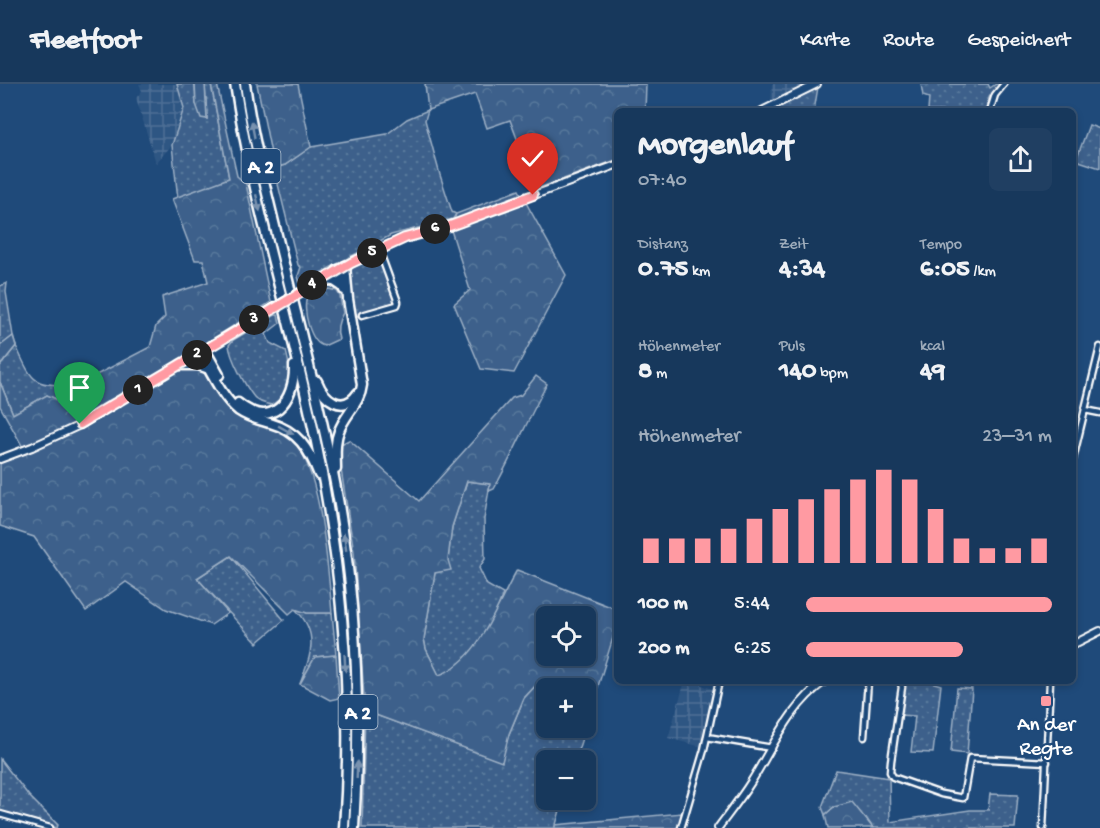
<!DOCTYPE html>
<html lang="de">
<head>
<meta charset="utf-8">
<style>
  :root { --surface:#17385c; --page:#203f62; --text:#f1f3f6; --muted:#9eacbb; --line:#365272; --accent:#ff9aa2 }
  body { margin:0; font-family:"Gochi Hand",sans-serif; background:var(--page); color:var(--text); height:100vh; display:flex; flex-direction:column; font-size:22px; white-space:nowrap }
  * { box-sizing:border-box; margin:0 }
  p { font-size:20px; color:var(--muted) }
  .icon { flex:none; width:33px; height:33px; fill:none; stroke:currentColor; stroke-width:2; stroke-linecap:round; stroke-linejoin:round }
  .map { position:relative; flex:1; overflow:hidden }
  .drawer { position:absolute; left:614px; top:24px; width:462px; height:576px; display:flex; flex-direction:column; background:var(--surface); border-radius:9px; box-shadow:0 3px 9px #0003,0 0 0 2px var(--line) }
  .drawer>* { flex:none }
  .controls { position:absolute; left:536px; top:522px; display:grid; gap:12px }
  .controls a { display:grid; place-items:center; width:60px; height:60px; border-radius:9px; background:var(--surface); box-shadow:0 3px 9px #0003,0 0 0 2px var(--line); font-size:30px }
  .pin { position:absolute; display:grid; place-items:center; width:51px; height:51px; color:#fff; margin:-62px -26px; border-radius:50% 50% 50% 0; rotate:-45deg; box-shadow:0 0 6px #0007 }
  .pin .icon { rotate:45deg }
  .km { position:absolute; width:30px; height:30px; margin:-15px; border-radius:50%; background:#222; color:#fff; font-size:16px; line-height:30px; text-align:center }
  .round { display:grid; place-items:center; flex:none; width:63px; height:63px; border-radius:9px; background:var(--page) }
  .summary { display:flex; align-items:center; justify-content:space-between; height:102px; padding:0 24px }
  h1 { font-size:33px; font-weight:700; line-height:45px }
  .stats { display:grid; grid-template-columns:repeat(3,1fr); gap:9px; height:102px; padding:6px 24px }
  .stats div { display:grid; align-content:center }
  .stats b { font-size:26px; font-weight:700 }
  .stats small { font-size:16px; font-weight:400 }
  .stats p { font-size:16px }
  .chart { height:168px; padding:12px 24px }
  .chart p { display:flex; justify-content:space-between }
  .chart svg { width:100%; height:108px; margin-top:6px; stroke:var(--accent); stroke-width:6 }
  ul { padding:0 24px; list-style:none; font-size:20px }
  li { display:grid; grid-template-columns:96px 72px 1fr; align-items:center; height:45px }
  li i { height:15px; border-radius:8px; background:var(--accent) }
  header { display:flex; align-items:center; gap:36px; box-sizing:border-box; height:84px; padding:0 30px; background:var(--surface); border-bottom:2px solid var(--line) }
  header strong { font-size:28px }
  nav { display:flex; gap:33px; margin-inline-start:auto; font-size:21px }
  .map>svg:first-child { display:block }
  .industrial { fill:url(#industrial-grid) }
  .grass { fill:url(#grass-dots); stroke:#9eb0c5; stroke-width:1.5 }
  .forest { fill:url(#forest-crowns); stroke:#9eb0c5; stroke-width:1.5; fill-rule:evenodd }
  .lines { fill:none; stroke-linecap:round; stroke-linejoin:round }
  .street-casing { stroke:#fff; stroke-width:9 }
  .secondary-casing { stroke:#fff; stroke-width:10 }
  .highway-casing { stroke:#fff; stroke-width:13 }
  .street { stroke:#1f4a7a; stroke-width:4.5 }
  .secondary { stroke:#1f4a7a; stroke-width:6 }
  .highway { stroke:#1f4a7a; stroke-width:8 }
  .secondary-bridge-casing { stroke:#fff; stroke-width:10; stroke-linecap:butt }
  .secondary-bridge { stroke:#1f4a7a; stroke-width:6 }
  .oneway { fill:#7992af }
  .route-casing { stroke:#fff; stroke-width:12 }
  .route { stroke:#ff9aa2; stroke-width:8 }
  .poi-dot { fill:#ff9aa2; stroke:#1f4a7a; stroke-width:2 }
  .labels { text-anchor:middle; stroke-width:4.5; stroke-linejoin:round; paint-order:stroke }
  .shield { fill:#1f4a7a; stroke:#bcc9d7; stroke-width:1.5 }
  .shield-label { font-size:20px; font-weight:bold; fill:#fff }
  .poi-label { font-size:21px; fill:#fff; stroke:#1f4a7a }
</style>
</head>
<body>
<header>
<strong>Fleetfoot</strong>
<nav><a>Karte</a><a>Route</a><a>Gespeichert</a></nav>
</header>
<div class="map">
<svg width="1100" height="744" viewBox="0 0 1100 744">
  <defs>
    <pattern id="industrial-grid" width="8" height="8" patternUnits="userSpaceOnUse" patternTransform="scale(1.5)"><rect width="8" height="8" fill="#2e5683"/><path d="M0 4h8M4 0v8" fill="none" stroke="#4d6f96"/></pattern>
    <pattern id="grass-dots" width="8" height="8" patternUnits="userSpaceOnUse" patternTransform="scale(1.5)"><rect width="8" height="8" fill="#3c618b"/><path d="M2 2h.1M6 6h.1" fill="none" stroke="#59799c" stroke-width="1.8" stroke-linecap="round"/></pattern>
    <pattern id="forest-crowns" width="20" height="18" patternUnits="userSpaceOnUse" patternTransform="scale(1.5)"><rect width="20" height="18" fill="#3c618b"/><path d="M2 6a3 3 0 1 1 6 0M12 15a3 3 0 1 1 6 0" fill="none" stroke="#59799c"/></pattern>
  </defs>
  <rect width="100%" height="100%" fill="#1f4a7a"/>
  <filter id="ink" filterUnits="userSpaceOnUse"><feTurbulence type="fractalNoise" baseFrequency=".0167" numOctaves="2"/><feDisplacementMap in="SourceGraphic" scale="12" xChannelSelector="R" yChannelSelector="G"/><feConvolveMatrix kernelMatrix="1 2 1 2 8 2 1 2 1" color-interpolation-filters="sRGB"/></filter>
  <g filter="url(#ink)">
    <!-- industrial -->
    <g class="industrial">
      <polygon points="139,0 177,0 184,24 172,61 156,79 136,14 142,7"/>
      <polygon points="772,0 820,0 771,20"/>
      <polygon points="685,597 691,597 715,606 702,663 668,654"/>
    </g>
    <!-- grass -->
    <g class="grass">
      <polygon points="177,0 195,0 196,20 207,34 205,0 211,0 229,94 178,115 172,61 184,24"/>
      <polygon points="921,0 988,0 990,4 996,0 1003,0 993,12 990,11 985,27 928,27 929,14 923,12"/>
      <polygon points="818,3 814,27 771,27 772,27"/>
      <polygon points="428,26 425,36 440,91 452,128 456,130 453,135 391,151 300,200 298,192 301,183 298,181 274,84 285,81 311,63 387,50 407,35"/>
      <polygon points="1089,41 1100,45 1100,84 1076,76"/>
      <path d="M 377,171 L 380,173 L 396,215 L 395,218 L 355,233 C 353,219 345,196 352,183 Z"/>
      <polygon points="7,199 6,208 13,252 0,262 0,202"/>
      <path d="M 275,231 L 278,231 L 280,239 L 266,250 L 270,259 L 286,267 C 292,287 290,310 272,321 C 265,320 258,318 254,313 C 246,303 230,274 229,261 L 233,256 Z"/>
      <path d="M 16,262 C 34,302 34,302 79,300 L 56,315 L 47,311 L 13,330 L 0,298 L 0,282 Z"/>
      <path d="M 467,397 L 490,400 L 484,435 L 485,475 L 479,484 L 487,501 L 503,510 C 492,541 471,580 439,592 L 426,565 L 424,555 L 435,489 L 448,476 L 452,443 Z"/>
      <polygon points="231,472 284,536 257,559 197,494"/>
      <path d="M 295,525 L 307,529 L 332,529 L 336,571 L 315,573 L 300,600 C 311,571 320,549 295,525 Z"/>
      <polygon points="556,597 573,604 546,604 546,644 577,644 583,651 575,676 546,676 546,716 563,716 555,744 362,744 365,627 501,677 509,650 524,614 538,599"/>
      <polygon points="904,597 927,597 941,601 933,669 911,668 915,632 899,631"/>
      <polygon points="957,604 972,605 967,670 951,668"/>
      <polygon points="0,675 29,712 58,741 57,744 0,728"/>
      <polygon points="836,686 889,694 890,738 970,726 988,726 990,710 1018,711 1015,744 873,744 867,735 834,723 825,731 822,723"/>
    </g>
    <!-- forest -->
    <g class="forest">
      <polygon points="195,0 205,0 207,35 201,34 196,20"/>
      <path d="M 211,0 L 217,0 L 237,92 L 246,100 L 271,218 L 187,271 L 196,285 L 200,285 L 204,289 C 215,306 225,329 245,336 C 261,343 278,341 291,354 C 322,383 328,487 332,529 L 307,529 L 295,525 L 289,530 L 231,472 L 197,494 L 228,529 L 211,541 L 166,525 L 126,498 L 86,527 L 34,453 L 0,442 L 0,378 L 25,367 L 0,322 L 0,298 L 13,330 L 47,311 L 56,315 L 79,300 L 150,263 L 156,242 L 165,233 L 162,213 L 208,198 L 203,176 L 195,176 L 172,115 L 229,94 Z"/>
      <polygon points="257,0 298,0 311,63 285,81 274,84"/>
      <polygon points="425,0 646,0 645,27 616,27 616,76 536,105 510,36 487,44 475,10 428,26"/>
      <polygon points="519,106 566,191 514,289 481,285 454,220 470,206 451,146 456,130"/>
      <path d="M 329,205 L 337,207 L 340,212 L 343,229 C 338,237 336,246 339,255 L 324,262 C 310,259 302,225 307,213 L 317,208 Z"/>
      <polygon points="13,252 16,262 0,282 0,262"/>
      <path d="M 536,292 L 547,300 C 528,335 513,371 494,405 L 489,407 L 490,400 L 467,397 L 452,443 L 448,476 L 451,486 L 435,489 L 424,555 L 426,565 L 439,591 C 479,577 497,520 517,486 L 616,525 L 616,544 L 583,651 L 577,644 L 585,644 L 585,604 L 573,604 L 556,597 L 538,599 L 524,614 L 509,650 L 502,678 L 365,627 L 354,468 L 340,379 L 339,361 L 349,356 L 419,417 L 512,314 L 521,311 ZM 546,532 L 585,532 L 585,572 L 546,572 Z"/>
      <polygon points="336,571 339,614 330,616 300,600 315,573"/>
      <polygon points="852,718 873,744 828,744 825,731 834,723"/>
      <polygon points="682,729 678,744 555,744 555,741"/>
    </g>
    <g class="lines">
      <defs>
        <g id="street">
          <polyline points="990,27 995,11 1004,0"/>
          <polyline points="362,231 397,221 398,218 379,166"/>
          <polyline points="1085,326 1100,329"/>
          <polyline points="1072,379 1100,263"/>
          <polyline points="900,597 902,603 891,677 890,688 893,693 941,710 963,714 970,674 1047,678"/>
          <polyline points="707,653 772,664"/>
          <polyline points="864,653 868,597"/>
          <polyline points="0,730 50,744"/>
          <polyline points="681,744 704,666 719,597"/>
          <polyline points="1043,744 1050,597"/>
        </g>
        <g id="secondary">
          <polyline points="762,27 817,0"/>
          <polyline points="302,207 351,179 405,154 450,142 616,81"/>
          <polyline points="0,375 32,363 80,341 273,224"/>
          <polyline points="1072,561 1100,547"/>
          <polyline points="973,597 990,597"/>
          <path d="M 718,744 C 729,729 741,714 751,698 C 773,663 790,621 825,597"/>
        </g>
        <g id="highway">
          <path d="M 235,0 C 254,126 295,248 319,373 C 343,495 353,620 344,744"/>
          <path d="M 245,0 C 252,51 265,101 277,151 C 297,235 320,319 336,404 C 357,516 361,630 354,744"/>
          <polyline points="338,186 344,206"/>
          <polyline points="322,195 334,197 343,203"/>
          <polyline points="205,266 219,291"/>
          <path d="M 200,269 C 211,288 222,314 239,327 C 249,334 259,336 270,339 C 298,347 309,365 319,391"/>
          <polyline points="181,281 198,281 209,285"/>
          <path d="M 317,297 C 324,315 343,331 358,309"/>
          <path d="M 238,319 C 271,346 295,318 294,282"/>
          <path d="M 336,385 C 336,372 334,359 339,347 C 345,330 360,320 362,301 L 348,215 L 345,182"/>
        </g>
      </defs>
      <!-- street casing -->
      <use href="#street" class="street-casing"/>
      <!-- secondary casing -->
      <use href="#secondary" class="secondary-casing"/>
      <!-- highway casing -->
      <use href="#highway" class="highway-casing"/>
      <!-- street -->
      <use href="#street" class="street"/>
      <!-- secondary -->
      <use href="#secondary" class="secondary"/>
      <!-- highway -->
      <use href="#highway" class="highway"/>
      <defs>
        <polyline id="secondary-bridge" points="273,224 302,207"/>
      </defs>
      <!-- secondary-bridge casing -->
      <use href="#secondary-bridge" class="secondary-bridge-casing"/>
      <!-- secondary-bridge -->
      <use href="#secondary-bridge" class="secondary-bridge"/>
    </g>
    <!-- one-way arrows -->
    <defs><path id="oneway-solid" d="M-6-.8H1V-3.2L6.5 0L1 3.2V.8H-6Z" transform="scale(1.5)"/></defs>
    <g class="oneway">
      <use href="#oneway-solid" transform="translate(253 46) rotate(-101)"/>
      <use href="#oneway-solid" transform="translate(258 119) rotate(77)"/>
      <use href="#oneway-solid" transform="translate(286 346) rotate(29)"/>
      <use href="#oneway-solid" transform="translate(345 458) rotate(-98)"/>
      <use href="#oneway-solid" transform="translate(345 579) rotate(87)"/>
      <use href="#oneway-solid" transform="translate(357 686) rotate(-88)"/>
    </g>
  </g>
  <g class="lines" filter="url(#ink)">
    <defs>
      <polyline id="route" points="80,340 351,179 405,154 450,142 533,111"/>
    </defs>
    <!-- route casing -->
    <use href="#route" class="route-casing"/>
    <!-- route -->
    <use href="#route" class="route"/>
  </g>
  <!-- markers -->
  <rect class="poi-dot" x="1040" y="611" width="12" height="12" rx="3"/>
  <g class="labels">
    <!-- shield labels -->
    <g class="shield">
      <rect x="241.5" y="65" width="39" height="34" rx="4.5"/>
      <rect x="338.5" y="611" width="39" height="34" rx="4.5"/>
    </g>
    <g class="shield-label">
      <text x="261" y="89">A 2</text>
      <text x="358" y="635">A 2</text>
    </g>
    <!-- poi labels -->
    <g class="poi-label">
      <text x="1046" y="646">An der<tspan x="1046" dy="24">Regte</tspan></text>
    </g>
  </g>
</svg>
<div class="controls">
<a><svg class="icon" aria-label="locate" viewBox="0 0 24 24"><circle cx="12" cy="12" r="6"/><path d="M12 2v4M12 18v4M2 12h4M18 12h4"/></svg></a>
<a>+</a>
<a>−</a>
</div>
<div class="pin" style="left:80px;top:340px;background:#1e9e55"><svg class="icon" aria-label="arrive" viewBox="0 0 24 24"><path d="M6 21V4h12l-3 4 3 4H6"/></svg></div>
<div class="pin" style="left:533px;top:111px;background:#d93025"><svg class="icon" aria-label="check" viewBox="0 0 24 24"><path d="M5 12l5 5 9-10"/></svg></div>
<b class="km" style="left:138px;top:306px">1</b>
<b class="km" style="left:197px;top:271px">2</b>
<b class="km" style="left:254px;top:236px">3</b>
<b class="km" style="left:312px;top:201px">4</b>
<b class="km" style="left:372px;top:169px">5</b>
<b class="km" style="left:435px;top:145px">6</b>
<section class="drawer">
<div class="summary"><div><h1>Morgenlauf</h1><p>07:40</p></div><a class="round"><svg class="icon" aria-label="share" viewBox="0 0 24 24"><path d="M12 15V3M7 8l5-5 5 5M5 13v7h14v-7"/></svg></a></div>
<div class="stats">
<div><p>Distanz</p><b>0.75<small> km</small></b></div>
<div><p>Zeit</p><b>4:34</b></div>
<div><p>Tempo</p><b>6:05<small> /km</small></b></div>
</div>
<div class="stats">
<div><p>Höhenmeter</p><b>8<small> m</small></b></div>
<div><p>Puls</p><b>140<small> bpm</small></b></div>
<div><p>kcal</p><b>49</b></div>
</div>
<div class="chart"><p><span>Höhenmeter</span>23–31 m</p>
<svg viewBox="0 0 160 44" preserveAspectRatio="none"><path d="M5 44V34M15 44V34M25 44V34M35 44V30M45 44V26M55 44V22M65 44V18M75 44V14M85 44V10M95 44V6M105 44V10M115 44V22M125 44V34M135 44V38M145 44V38M155 44V34"/></svg>
</div>
<ul>
<li><b>100 m</b>5:44<i style="width:100%"></i></li>
<li><b>200 m</b>6:25<i style="width:64%"></i></li>
</ul>
</section>
</div>
</body>
</html>
